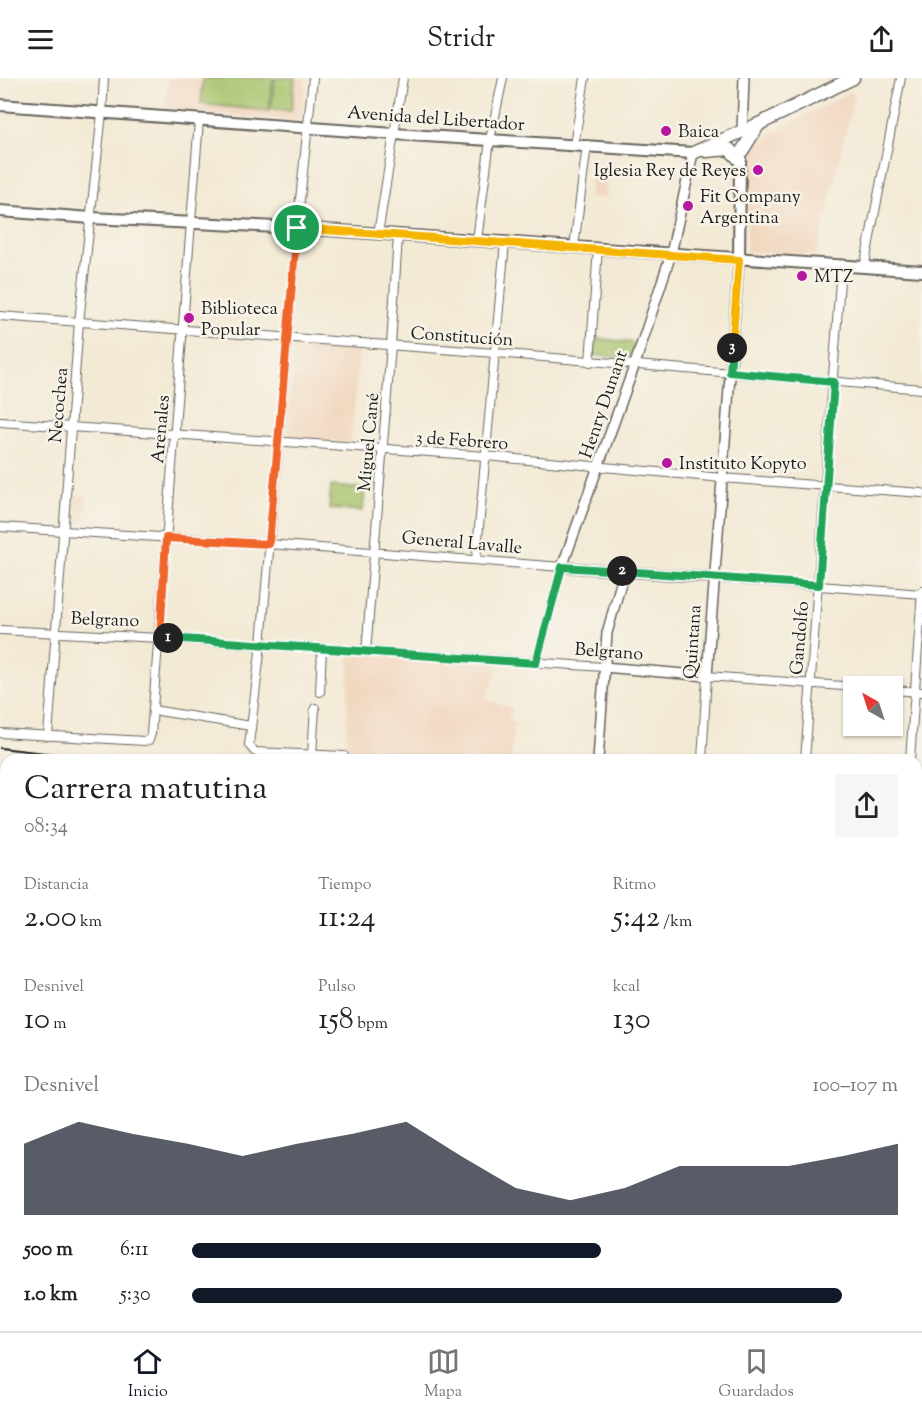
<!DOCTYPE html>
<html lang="es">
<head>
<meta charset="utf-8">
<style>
  :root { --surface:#fff; --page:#f6f6f6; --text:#222; --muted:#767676; --line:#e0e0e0; --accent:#111827 }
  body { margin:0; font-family:"Sorts Mill Goudy",serif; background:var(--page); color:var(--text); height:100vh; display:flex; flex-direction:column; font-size:22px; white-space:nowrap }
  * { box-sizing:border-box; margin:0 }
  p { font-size:20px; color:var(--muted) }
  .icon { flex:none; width:33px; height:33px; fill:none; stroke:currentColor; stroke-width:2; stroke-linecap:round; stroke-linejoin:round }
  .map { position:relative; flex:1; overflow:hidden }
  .drawer { position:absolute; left:0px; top:676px; width:922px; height:578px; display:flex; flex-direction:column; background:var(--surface); border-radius:18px 18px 0 0; box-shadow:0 2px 4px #0004 }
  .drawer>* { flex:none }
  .needle { width:39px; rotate:321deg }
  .controls { position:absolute; left:843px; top:598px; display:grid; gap:12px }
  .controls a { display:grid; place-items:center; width:60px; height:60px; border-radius:0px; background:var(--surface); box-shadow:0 2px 4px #0004; font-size:30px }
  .pin { position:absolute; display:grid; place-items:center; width:51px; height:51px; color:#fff; margin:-26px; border:3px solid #fff; border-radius:50%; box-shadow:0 2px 6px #0007 }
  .km { position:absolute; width:30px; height:30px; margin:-15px; border-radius:50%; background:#222; color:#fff; font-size:16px; line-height:30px; text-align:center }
  .round { display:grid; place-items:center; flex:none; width:63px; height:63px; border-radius:0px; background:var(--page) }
  .overview { display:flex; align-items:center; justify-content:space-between; height:102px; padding:0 24px }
  h1 { font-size:33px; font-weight:600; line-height:45px }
  .stats { display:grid; grid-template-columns:repeat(3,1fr); gap:9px; height:102px; padding:6px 24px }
  .stats div { display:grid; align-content:center }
  .stats b { font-size:30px; font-weight:600 }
  .stats small { font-size:16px; font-weight:400 }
  .stats p { font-size:16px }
  .chart { height:168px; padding:12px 24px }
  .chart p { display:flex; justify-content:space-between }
  .chart svg { width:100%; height:108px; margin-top:6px; fill:var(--accent); opacity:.7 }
  ul { padding:0 24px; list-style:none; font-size:20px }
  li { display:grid; grid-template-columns:96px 72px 1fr; align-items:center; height:45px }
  li i { height:15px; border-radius:8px; background:var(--accent) }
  header { display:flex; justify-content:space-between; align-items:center; height:78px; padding:0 24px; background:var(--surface); font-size:27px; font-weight:600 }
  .menu { display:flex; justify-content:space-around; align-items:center; height:84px; border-top:2px solid var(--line); background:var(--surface); font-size:16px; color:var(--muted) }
  .menu a { display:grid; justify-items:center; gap:3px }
  .menu .active { color:var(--accent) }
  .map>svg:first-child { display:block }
  .built { fill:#f1d5bd }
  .green { fill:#a4c168; stroke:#606e42; stroke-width:1.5 }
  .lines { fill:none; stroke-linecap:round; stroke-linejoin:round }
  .minor-casing { stroke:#67645d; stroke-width:10 }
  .tertiary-casing { stroke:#67645d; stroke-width:12 }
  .secondary-casing { stroke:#67645d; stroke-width:14 }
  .primary-casing { stroke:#67645d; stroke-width:15 }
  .minor { stroke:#fff; stroke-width:8 }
  .tertiary { stroke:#fff; stroke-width:9 }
  .secondary { stroke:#fff; stroke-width:10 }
  .primary { stroke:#fff; stroke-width:12 }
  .rail { stroke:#1c1c1c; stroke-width:2 }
  .split-1-casing { stroke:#fff; stroke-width:12 }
  .split-2-casing { stroke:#fff; stroke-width:12 }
  .split-3-casing { stroke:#fff; stroke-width:12 }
  .split-4-casing { stroke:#fff; stroke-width:12 }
  .split-1 { stroke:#f0652b; stroke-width:8 }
  .split-2 { stroke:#22a559; stroke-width:8 }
  .split-3 { stroke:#22a559; stroke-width:8 }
  .split-4 { stroke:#f5b400; stroke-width:8 }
  .poi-dot { fill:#b5179e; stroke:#f7f3e8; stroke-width:2 }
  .labels { text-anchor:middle; stroke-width:5; stroke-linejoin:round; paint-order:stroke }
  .street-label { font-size:18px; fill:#1c1c1c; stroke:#f7f3e8 }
  .poi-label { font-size:18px; fill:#1c1c1c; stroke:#f7f3e8; text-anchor:start }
</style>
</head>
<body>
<header><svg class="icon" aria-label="menu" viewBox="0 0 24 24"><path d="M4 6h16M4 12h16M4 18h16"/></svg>Stridr<svg class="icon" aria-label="share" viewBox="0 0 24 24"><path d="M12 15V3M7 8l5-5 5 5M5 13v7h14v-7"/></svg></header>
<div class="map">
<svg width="922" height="1253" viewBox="0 0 922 1253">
  <rect width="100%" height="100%" fill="#f7f3e8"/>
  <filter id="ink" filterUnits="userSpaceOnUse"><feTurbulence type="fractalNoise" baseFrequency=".0167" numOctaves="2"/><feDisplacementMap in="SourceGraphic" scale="12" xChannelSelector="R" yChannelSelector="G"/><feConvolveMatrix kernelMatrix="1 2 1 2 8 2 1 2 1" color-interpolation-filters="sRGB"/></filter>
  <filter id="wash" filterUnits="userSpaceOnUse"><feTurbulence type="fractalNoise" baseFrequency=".008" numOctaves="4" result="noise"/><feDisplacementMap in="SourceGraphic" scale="24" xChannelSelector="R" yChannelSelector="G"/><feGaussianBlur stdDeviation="1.35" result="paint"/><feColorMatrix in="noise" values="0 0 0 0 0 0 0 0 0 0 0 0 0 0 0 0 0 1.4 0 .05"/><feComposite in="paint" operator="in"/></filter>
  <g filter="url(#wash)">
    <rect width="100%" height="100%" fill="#f3ead5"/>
    <!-- built -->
    <g class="built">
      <polygon points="169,0 306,0 302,38 295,43 164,31"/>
      <polygon points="852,13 854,18 817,177 746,173 749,79 758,66 772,55"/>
      <polygon points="591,94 607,94 606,120 589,119"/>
      <polygon points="298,268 359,273 351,365 303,362 303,359 290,358 287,355 293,270"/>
      <polygon points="72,417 87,418 84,443 69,442"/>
      <polygon points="350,575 501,585 486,622 513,630 508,644 514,644 511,682 345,682"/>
    </g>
    <!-- green -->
    <g class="green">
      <polygon points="203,0 273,0 269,33 201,26"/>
      <polygon points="275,0 295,0 291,33 271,31"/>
      <polygon points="596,260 636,265 630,280 594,277"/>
      <polygon points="331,408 365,411 363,433 329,431"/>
    </g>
  </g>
  <g filter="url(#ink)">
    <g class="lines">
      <defs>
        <g id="minor">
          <polyline points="313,0 297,150 261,566 249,667 255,674 344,678"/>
          <polyline points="574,67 585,0"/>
          <polyline points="378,156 403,0"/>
          <polyline points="477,162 490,62 503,0"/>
          <polyline points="574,169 587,67"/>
          <polyline points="864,190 901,0"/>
          <polyline points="0,238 495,275 922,311"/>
          <polyline points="590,284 598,170"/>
          <polyline points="0,344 486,378 722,400 922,415"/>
          <polyline points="0,449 269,466 562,489 536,585"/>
          <polyline points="476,482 505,164"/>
          <polyline points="715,500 922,516"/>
          <polyline points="0,552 160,560 604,589"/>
          <polyline points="366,574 391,268 398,158"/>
          <polyline points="892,612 922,614"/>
          <polyline points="320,614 322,570"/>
          <polyline points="153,632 251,648"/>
          <polyline points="0,655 145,663 149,662 151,656 199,42"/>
          <polyline points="48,658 79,244 102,35 104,0"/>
          <polyline points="312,677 315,630"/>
          <polyline points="702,682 707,598 856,609"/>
          <polyline points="805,682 841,189"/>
          <polyline points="910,682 922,513"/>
          <polyline points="916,703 922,704"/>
          <polyline points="916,740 922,740"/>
          <polyline points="0,781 6,781"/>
          <polyline points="916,781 922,783"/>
          <polyline points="916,873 922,874"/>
          <polyline points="0,886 6,886"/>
          <polyline points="0,991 6,991"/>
          <polyline points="916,1002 922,988"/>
          <polyline points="0,1021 6,1004"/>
          <polyline points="916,1095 922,1097"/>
          <polyline points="0,1198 6,1199"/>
          <polyline points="916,1221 922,1207"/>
          <polyline points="220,1248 234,1253"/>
          <polyline points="482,1248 496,1253"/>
          <polyline points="742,1248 757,1253"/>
          <polyline points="5,1253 6,1246"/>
          <polyline points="110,1253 111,1248"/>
          <polyline points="326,1253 328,1248"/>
          <polyline points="547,1253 549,1248"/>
          <polyline points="642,1253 644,1248"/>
        </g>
        <g id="tertiary">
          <polyline points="742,53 744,0"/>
          <polyline points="693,75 671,176 635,286 562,489 715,500"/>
          <polyline points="604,589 707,598 739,181"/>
          <polyline points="598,682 607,555 621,505 631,494"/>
          <polyline points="849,1253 851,1248"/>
        </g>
        <g id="secondary">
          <polyline points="0,27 394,56 693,75"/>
          <polyline points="0,133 91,140 297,150 922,193"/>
          <polyline points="739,181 740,82"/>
          <polyline points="0,1097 6,1098"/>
          <polyline points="916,1222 922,1224"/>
          <polyline points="425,1253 426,1248"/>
          <polyline points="433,1253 435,1248"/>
        </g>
        <g id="primary">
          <polyline points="706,73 729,71 740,82"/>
          <polyline points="742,73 759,46"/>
          <polyline points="693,75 761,45 853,0"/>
        </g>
      </defs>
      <!-- minor casing -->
      <use href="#minor" class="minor-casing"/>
      <!-- tertiary casing -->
      <use href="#tertiary" class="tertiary-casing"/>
      <!-- secondary casing -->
      <use href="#secondary" class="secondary-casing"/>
      <!-- primary casing -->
      <use href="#primary" class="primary-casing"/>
      <!-- minor -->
      <use href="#minor" class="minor"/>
      <!-- tertiary -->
      <use href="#tertiary" class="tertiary"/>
      <!-- secondary -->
      <use href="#secondary" class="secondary"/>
      <!-- primary -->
      <use href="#primary" class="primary"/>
      <!-- rail -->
      <g class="rail">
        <polyline points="0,670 108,682"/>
        <polyline points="916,722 922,722"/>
      </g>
    </g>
  </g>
  <g class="lines" filter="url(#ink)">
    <defs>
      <polyline id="split-1" points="168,560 160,560 166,460 269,466 297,150"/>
      <polyline id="split-2" points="168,560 536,585 562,489 622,493"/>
      <polyline id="split-3" points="622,493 819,507 834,304 730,294 732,270"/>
      <polyline id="split-4" points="297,150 739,182 732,270"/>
    </defs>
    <!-- split-1 casing -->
    <use href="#split-1" class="split-1-casing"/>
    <!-- split-2 casing -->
    <use href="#split-2" class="split-2-casing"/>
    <!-- split-3 casing -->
    <use href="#split-3" class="split-3-casing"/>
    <!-- split-4 casing -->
    <use href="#split-4" class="split-4-casing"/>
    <!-- split-1 -->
    <use href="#split-1" class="split-1"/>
    <!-- split-2 -->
    <use href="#split-2" class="split-2"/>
    <!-- split-3 -->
    <use href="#split-3" class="split-3"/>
    <!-- split-4 -->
    <use href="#split-4" class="split-4"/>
  </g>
  <!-- markers -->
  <g class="poi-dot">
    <circle cx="666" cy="53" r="6"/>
    <circle cx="758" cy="92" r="6"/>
    <circle cx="688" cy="128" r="6"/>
    <circle cx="802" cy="198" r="6"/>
    <circle cx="189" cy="240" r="6"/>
    <circle cx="667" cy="385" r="6"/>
  </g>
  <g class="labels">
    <!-- street labels -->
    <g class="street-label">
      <text transform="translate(436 40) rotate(4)" y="6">Avenida del Libertador</text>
      <text transform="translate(462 258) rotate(4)" y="6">Constitución</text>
      <text transform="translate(603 326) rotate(-71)" y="6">Henry Dunant</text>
      <text transform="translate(58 327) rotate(-85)" y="6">Necochea</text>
      <text transform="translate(160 351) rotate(-85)" y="6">Arenales</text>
      <text transform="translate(462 362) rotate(4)" y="6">3 de Febrero</text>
      <text transform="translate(368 364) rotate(-85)" y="6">Miguel Cané</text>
      <text transform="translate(462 464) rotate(5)" y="6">General Lavalle</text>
      <text transform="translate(105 541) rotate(2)" y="6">Belgrano</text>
      <text transform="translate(799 560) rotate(-85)" y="6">Gandolfo</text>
      <text transform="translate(692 564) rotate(-86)" y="6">Quintana</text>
      <text transform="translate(609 573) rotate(4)" y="6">Belgrano</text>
    </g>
    <!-- poi labels -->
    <g class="poi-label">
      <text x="678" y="59">Baica</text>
      <text x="746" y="98" text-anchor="end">Iglesia Rey de Reyes</text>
      <text x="700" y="124">Fit Company<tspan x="700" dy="21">Argentina</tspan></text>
      <text x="814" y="204">MTZ</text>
      <text x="201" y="236">Biblioteca<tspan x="201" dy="21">Popular</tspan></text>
      <text x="679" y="391">Instituto Kopyto</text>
    </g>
  </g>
</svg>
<div class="controls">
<a><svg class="needle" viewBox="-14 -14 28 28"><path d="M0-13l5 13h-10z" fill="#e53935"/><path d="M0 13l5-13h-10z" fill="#767676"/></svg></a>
</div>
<div class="pin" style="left:297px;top:150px;background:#1e9e55"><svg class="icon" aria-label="arrive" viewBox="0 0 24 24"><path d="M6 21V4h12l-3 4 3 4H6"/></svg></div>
<b class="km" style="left:168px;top:560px">1</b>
<b class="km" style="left:622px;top:493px">2</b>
<b class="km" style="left:732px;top:270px">3</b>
<section class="drawer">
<div class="overview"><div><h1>Carrera matutina</h1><p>08:34</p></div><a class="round"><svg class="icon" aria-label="share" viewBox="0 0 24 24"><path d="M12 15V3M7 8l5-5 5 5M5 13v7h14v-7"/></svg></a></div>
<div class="stats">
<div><p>Distancia</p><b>2.00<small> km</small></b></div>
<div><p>Tiempo</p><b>11:24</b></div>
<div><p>Ritmo</p><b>5:42<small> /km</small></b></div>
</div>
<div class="stats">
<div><p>Desnivel</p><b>10<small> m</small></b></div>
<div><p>Pulso</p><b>158<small> bpm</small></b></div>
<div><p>kcal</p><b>130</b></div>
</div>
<div class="chart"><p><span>Desnivel</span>100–107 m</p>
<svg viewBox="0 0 160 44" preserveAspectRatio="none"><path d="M0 44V15L10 6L20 11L30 15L40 20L50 15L60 11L70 6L80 20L90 33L100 38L110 33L120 24L130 24L140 24L150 20L160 15V44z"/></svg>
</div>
<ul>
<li><b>500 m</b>6:11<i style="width:58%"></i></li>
<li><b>1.0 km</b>5:30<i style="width:92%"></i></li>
</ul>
</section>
</div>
<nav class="menu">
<a class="active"><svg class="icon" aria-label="home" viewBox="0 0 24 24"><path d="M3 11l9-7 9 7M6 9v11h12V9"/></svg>Inicio</a>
<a><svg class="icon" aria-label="map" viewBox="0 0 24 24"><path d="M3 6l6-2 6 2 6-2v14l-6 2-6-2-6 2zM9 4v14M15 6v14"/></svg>Mapa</a>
<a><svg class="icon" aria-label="saved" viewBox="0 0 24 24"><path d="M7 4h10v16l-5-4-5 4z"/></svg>Guardados</a>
</nav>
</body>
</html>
